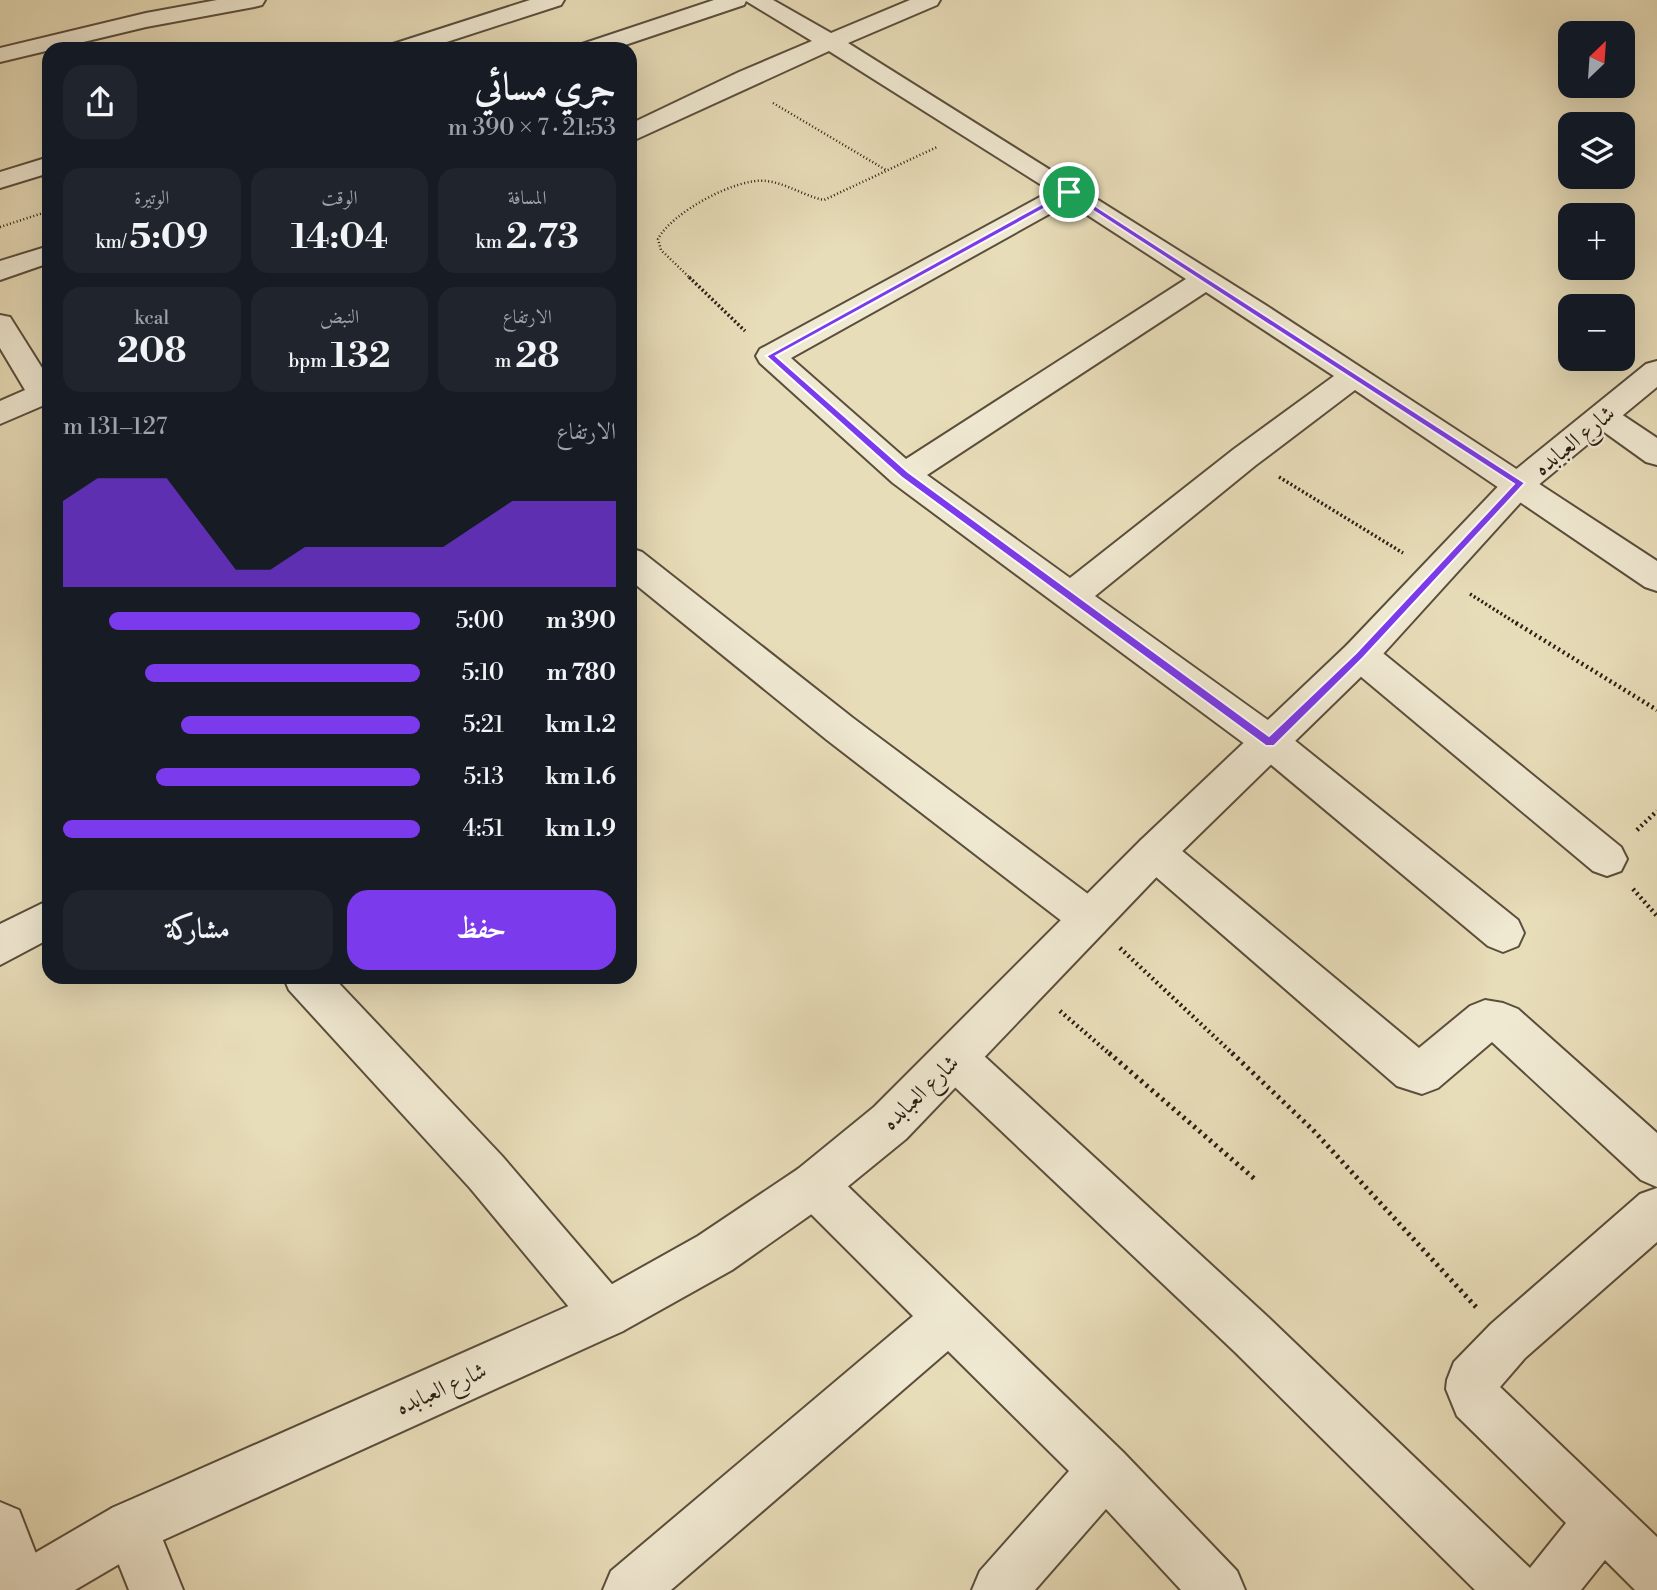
<!DOCTYPE html>
<html lang="ar">
<head>
<meta charset="utf-8">
<style>
  :root { --surface:#171b24; --page:#20242c; --text:#f1f3f6; --muted:#9ea1a6; --accent:#7c3aed }
  body { margin:0; font-family:"Libre Bodoni",Amiri,serif; background:var(--page); color:var(--text); direction:rtl; height:100vh; display:flex; flex-direction:column; font-size:26px; white-space:nowrap }
  * { box-sizing:border-box; margin:0 }
  p { font-size:23px; color:var(--muted) }
  .icon { flex:none; width:38px; height:38px; fill:none; stroke:currentColor; stroke-width:2; stroke-linecap:round; stroke-linejoin:round }
  .map { position:relative; flex:1; overflow:hidden; direction:ltr }
  .details { position:absolute; left:42px; top:42px; width:595px; height:942px; display:flex; flex-direction:column; background:var(--surface); border-radius:21px; box-shadow:0 7px 28px #0002; direction:rtl }
  .details>* { flex:none }
  .needle { width:46px; rotate:25deg }
  .tools { position:absolute; left:1558px; top:21px; display:grid; gap:14px }
  .tools a { display:grid; place-items:center; width:77px; height:77px; border-radius:14px; background:var(--surface); box-shadow:0 7px 28px #0002; font-size:35px }
  .pin { position:absolute; display:grid; place-items:center; width:60px; height:60px; color:#fff; margin:-30px; border:4px solid #fff; border-radius:50%; box-shadow:0 2px 7px #0007 }
  .round { display:grid; place-items:center; flex:none; width:74px; height:74px; border-radius:21px; background:var(--page) }
  .summary { display:flex; align-items:center; justify-content:space-between; height:119px; padding:0 21px }
  h1 { font-size:38px; font-weight:800; line-height:52px }
  .figures { display:grid; grid-template-columns:repeat(3,1fr); gap:10px; height:119px; padding:7px 21px }
  .figures div { display:grid; align-content:center; border-radius:18px; background:var(--page); text-align:center }
  .figures b { font-size:35px; font-weight:800 }
  .figures small { font-size:19px; font-weight:400 }
  .figures p { font-size:19px }
  .chart { height:196px; padding:14px 21px }
  .chart p { display:flex; justify-content:space-between }
  .chart svg { width:100%; height:126px; margin-top:7px; fill:var(--accent); opacity:.7 }
  .primary-button { display:flex; gap:14px; margin-top:auto; padding:14px 21px }
  .primary-button a { flex:1; height:80px; border-radius:21px; background:var(--accent); color:#fff; font-size:28px; font-weight:800; line-height:80px; text-align:center }
  .primary-button a+a { background:var(--page); color:var(--text) }
  ul { padding:0 21px; list-style:none; font-size:23px }
  li { display:grid; grid-template-columns:112px 84px 1fr; align-items:center; height:52px }
  li i { height:18px; border-radius:9px; background:var(--accent) }
  .map>svg:first-child { display:block }
  .lines { fill:none; stroke-linecap:round; stroke-linejoin:round }
  .minor-casing { stroke:#5a4e3c; stroke-width:4 }
  .tertiary-casing { stroke:#5a4e3c; stroke-width:4 }
  .path-far3 { stroke:#2a1e13; stroke-width:2.5; stroke-dasharray:1 2.5; stroke-linecap:butt }
  .path-far2 { stroke:#2a1e13; stroke-width:3.5; stroke-dasharray:2 2.5; stroke-linecap:butt }
  .path-far1 { stroke:#2a1e13; stroke-width:4.5; stroke-dasharray:2 3.5; stroke-linecap:butt }
  .path { stroke:#2a1e13; stroke-width:5; stroke-dasharray:2.5 4.5; stroke-linecap:butt }
  .minor { fill:#f0e9d2; fill-rule:evenodd }
  .tertiary { fill:#f0e9d2; fill-rule:evenodd }
  .route { fill:#7c3aed; stroke:#fff; stroke-width:2; fill-rule:evenodd }
  .labels { text-anchor:middle; stroke-width:5; stroke-linejoin:round; paint-order:stroke }
  .street-label { font-size:23px; fill:#2a1e13; stroke:#f0e9d2 }
</style>
</head>
<body>
<div class="map">
<svg width="1657" height="1590" viewBox="0 0 1657 1590">
  <rect width="100%" height="100%" fill="#e8ddb9"/>
  <filter id="stains"><feTurbulence type="fractalNoise" baseFrequency=".00286" numOctaves="4"/><feColorMatrix values="0 0 0 0 .2 0 0 0 0 .09 0 0 0 0 .02 0 0 0 .5 -.17"/></filter>
  <radialGradient id="worn" r=".72"><stop offset=".6" stop-color="#630" stop-opacity="0"/><stop offset="1" stop-color="#630" stop-opacity=".3"/></radialGradient>
  <g class="lines">
    <defs>
      <g id="minor">
        <polygon points="217,0 265,0 262,5 254,7 146,27 0,62 0,48 146,13"/>
        <polygon points="530,0 564,0 561,5 425,49 389,49 393,44"/>
        <path d="M 714,0 L 773,0 L 831,33 L 910,0 L 940,0 L 937,5 L 848,43 L 1267,306 L 1657,561 L 1657,591 L 1645,587 L 1355,390 L 1256,465 L 1095,596 L 1283,731 L 1518,920 L 1524,933 L 1518,946 L 1503,952 L 1488,946 L 1257,753 L 893,483 L 760,363 L 756,356 L 760,349 L 1051,191 L 829,51 L 630,142 L 630,124 L 739,72 L 812,41 L 746,1 L 744,5 L 613,49 L 578,49 L 582,44 ZM 1069,203 L 1186,279 L 906,459 L 791,358 ZM 1206,292 L 1334,376 L 1234,449 L 1070,578 L 927,475 Z"/>
        <polygon points="49,157 49,173 0,188 0,172"/>
        <polygon points="49,246 49,263 0,280 0,261"/>
        <polygon points="0,315 10,317 49,379 49,403 0,424 0,401 25,390 0,348"/>
        <polygon points="1604,406 1615,410 1657,438 1657,465 1646,462 1593,424 1589,417 1593,410"/>
        <polygon points="630,548 642,552 853,718 1104,906 1110,919 1104,932 1090,937 1076,932 827,740 630,580"/>
        <polygon points="1360,641 1373,645 1621,847 1627,859 1621,871 1607,876 1593,871 1347,665 1342,655 1347,645"/>
        <polygon points="1155,835 1169,840 1419,1048 1470,1006 1485,1000 1503,1003 1518,1009 1657,1133 1657,1187 1641,1180 1492,1042 1438,1088 1422,1094 1397,1086 1141,864 1135,852 1141,840"/>
        <polygon points="49,900 49,939 0,965 0,924"/>
        <polygon points="283,976 332,976 502,1156 623,1297 630,1314 623,1331 606,1338 589,1331 470,1188 289,990"/>
        <polygon points="955,1037 970,1043 1269,1318 1530,1568 1566,1523 1457,1416 1446,1389 1447,1380 1454,1362 1491,1324 1640,1194 1657,1188 1657,1242 1525,1358 1500,1387 1657,1537 1657,1590 1635,1590 1605,1560 1581,1590 1475,1590 1235,1352 940,1073 933,1058 940,1043"/>
        <polygon points="814,1162 830,1169 1123,1452 1237,1571 1245,1590 1181,1590 1106,1509 1035,1590 972,1590 980,1571 1069,1471 948,1351 671,1590 603,1590 611,1571 913,1316 798,1201 791,1185 798,1169"/>
        <polygon points="131,1500 150,1508 183,1590 129,1590 104,1527 112,1508"/>
        <polygon points="0,1502 19,1510 50,1590 0,1590"/>
      </g>
      <polygon id="tertiary" points="1657,361 1657,387 1531,491 1373,665 1169,864 906,1139 830,1201 732,1270 623,1331 150,1546 75,1590 0,1590 4,1571 112,1508 589,1297 698,1236 798,1169 874,1107 1141,840 1347,645 1509,475 1646,364"/>
    </defs>
    <!-- minor casing -->
    <use href="#minor" class="minor-casing"/>
    <!-- tertiary casing -->
    <use href="#tertiary" class="tertiary-casing"/>
    <!-- path-far3 -->
    <g class="path-far3">
      <polyline points="773,103 886,170"/>
      <polyline points="0,227 49,211"/>
      <path d="M 691,279 L 661,250 L 658,239 C 671,213 737,177 766,181 C 786,183 804,196 824,200 L 937,147"/>
    </g>
    <!-- path-far2 -->
    <g class="path-far2">
      <polyline points="689,277 745,331"/>
      <polyline points="1279,477 1403,553"/>
      <polyline points="1470,594 1519,625"/>
    </g>
    <!-- path-far1 -->
    <g class="path-far1">
      <polyline points="1516,623 1657,710"/>
      <polyline points="1637,830 1657,811"/>
      <polyline points="1633,889 1657,916"/>
      <polyline points="1120,948 1234,1055"/>
      <polyline points="1060,1011 1111,1055"/>
    </g>
    <!-- path -->
    <g class="path">
      <polyline points="1109,1053 1257,1181"/>
      <polyline points="1232,1053 1313,1130 1476,1307"/>
    </g>
    <!-- minor -->
    <use href="#minor" class="minor"/>
    <!-- tertiary -->
    <use href="#tertiary" class="tertiary"/>
  </g>
  <!-- route -->
  <path class="route" d="M 1069,189 L 1525,483 L 1363,658 L 1274,746 L 1266,746 L 901,477 L 766,356 ZM 1069,195 L 1514,484 L 1356,653 L 1269,736 L 908,472 L 776,356 Z"/>
  <g class="labels">
    <!-- street labels -->
    <g class="street-label">
      <text transform="translate(1574 440) rotate(-39)" y="8">شارع العبابده</text>
      <text transform="translate(920 1092) rotate(-44)" y="8">شارع العبابده</text>
      <text transform="translate(441 1388) rotate(-24)" y="8">شارع العبابده</text>
    </g>
  </g>
  <rect width="100%" height="100%" filter="url(#stains)"/>
  <rect width="100%" height="100%" fill="url(#worn)"/>
</svg>
<div class="tools">
<a><svg class="needle" viewBox="-14 -14 28 28"><path d="M0-13l5 13h-10z" fill="#e53935"/><path d="M0 13l5-13h-10z" fill="#9ea1a6"/></svg></a>
<a><svg class="icon" aria-label="layers" viewBox="0 0 24 24"><path d="M12 4l9 5-9 5-9-5zM3 14l9 5 9-5"/></svg></a>
<a>+</a>
<a>−</a>
</div>
<div class="pin" style="left:1069px;top:192px;background:#1e9e55"><svg class="icon" aria-label="arrive" viewBox="0 0 24 24"><path d="M6 21V4h12l-3 4 3 4H6"/></svg></div>
<section class="details">
<div class="summary"><div><h1>جري مسائي</h1><p>21:53 · 7 × 390 m</p></div><a class="round"><svg class="icon" aria-label="share" viewBox="0 0 24 24"><path d="M12 15V3M7 8l5-5 5 5M5 13v7h14v-7"/></svg></a></div>
<div class="figures">
<div><p>المسافة</p><b>2.73<small> km</small></b></div>
<div><p>الوقت</p><b>14:04</b></div>
<div><p>الوتيرة</p><b>5:09<small> /km</small></b></div>
</div>
<div class="figures">
<div><p>الارتفاع</p><b>28<small> m</small></b></div>
<div><p>النبض</p><b>132<small> bpm</small></b></div>
<div><p>kcal</p><b>208</b></div>
</div>
<div class="chart"><p><span>الارتفاع</span>127–131 m</p>
<svg viewBox="0 0 160 44" preserveAspectRatio="none"><path d="M0 44V14L10 6L20 6L30 6L40 22L50 38L60 38L70 30L80 30L90 30L100 30L110 30L120 22L130 14L140 14L150 14L160 14V44z"/></svg>
</div>
<ul>
<li><b>390 m</b>5:00<i style="width:87%"></i></li>
<li><b>780 m</b>5:10<i style="width:77%"></i></li>
<li><b>1.2 km</b>5:21<i style="width:67%"></i></li>
<li><b>1.6 km</b>5:13<i style="width:74%"></i></li>
<li><b>1.9 km</b>4:51<i style="width:100%"></i></li>
</ul>
<div class="primary-button"><a>حفظ</a><a>مشاركة</a></div>
</section>
</div>
</body>
</html>
